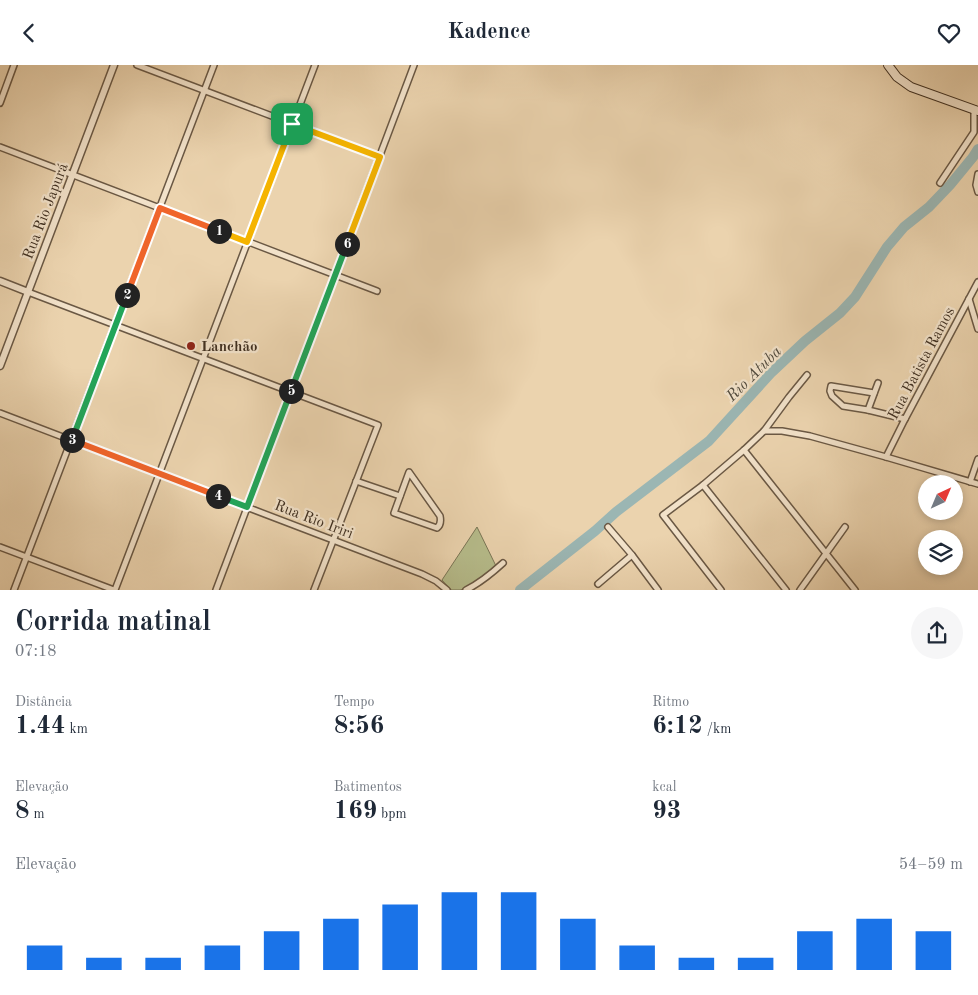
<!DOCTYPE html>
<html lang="pt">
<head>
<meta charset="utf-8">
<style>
  :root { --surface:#fff; --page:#f6f6f7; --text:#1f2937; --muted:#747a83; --accent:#1a73e8 }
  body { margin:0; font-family:"Old Standard TT",serif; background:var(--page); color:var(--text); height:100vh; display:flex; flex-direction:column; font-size:19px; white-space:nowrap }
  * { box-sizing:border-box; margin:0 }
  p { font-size:16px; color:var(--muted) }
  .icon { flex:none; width:28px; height:28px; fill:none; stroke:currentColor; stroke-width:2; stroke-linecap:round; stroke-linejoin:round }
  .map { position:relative; height:525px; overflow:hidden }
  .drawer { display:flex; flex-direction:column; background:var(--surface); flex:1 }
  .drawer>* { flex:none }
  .needle { width:32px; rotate:44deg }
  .buttons { position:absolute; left:918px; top:410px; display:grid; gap:10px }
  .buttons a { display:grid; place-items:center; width:45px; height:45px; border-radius:50%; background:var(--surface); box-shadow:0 2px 8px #0003; font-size:25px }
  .pin { position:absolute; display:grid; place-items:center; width:42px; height:42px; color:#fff; margin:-21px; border-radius:10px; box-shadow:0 2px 8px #0006 }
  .km { position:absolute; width:25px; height:25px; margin:-12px; border-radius:50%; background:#222; color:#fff; font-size:14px; line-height:25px; text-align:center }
  .round { display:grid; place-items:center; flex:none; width:52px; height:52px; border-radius:26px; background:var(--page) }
  .summary { display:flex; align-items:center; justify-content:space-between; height:85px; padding:0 15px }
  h1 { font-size:28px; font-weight:600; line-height:38px }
  .figures { display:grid; grid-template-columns:repeat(3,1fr); gap:8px; height:85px; padding:5px 15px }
  .figures div { display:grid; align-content:center }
  .figures b { font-size:25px; font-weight:600 }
  .figures small { font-size:14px; font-weight:400 }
  .figures p { font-size:14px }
  .chart { height:140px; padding:10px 15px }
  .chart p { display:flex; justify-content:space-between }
  .chart svg { width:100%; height:90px; margin-top:5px; stroke:var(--accent); stroke-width:6 }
  header { display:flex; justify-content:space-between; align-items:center; height:65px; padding:0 15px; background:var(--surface); font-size:22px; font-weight:600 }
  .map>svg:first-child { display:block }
  .green { fill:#b6bc8b; stroke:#7a7656 }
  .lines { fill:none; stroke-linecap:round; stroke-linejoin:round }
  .river { stroke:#9bb6b3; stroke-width:10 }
  .minor-casing { stroke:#6a5844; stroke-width:8 }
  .tertiary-casing { stroke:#6a5844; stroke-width:9 }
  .secondary-casing { stroke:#3f2f20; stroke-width:10 }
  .minor { stroke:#f2e2ca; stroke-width:5 }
  .tertiary { stroke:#f2e2ca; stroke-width:6 }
  .secondary { stroke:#f2e2ca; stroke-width:8 }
  .split-1-casing { stroke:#fff; stroke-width:10 }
  .split-2-casing { stroke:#fff; stroke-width:10 }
  .split-3-casing { stroke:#fff; stroke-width:10 }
  .split-4-casing { stroke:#fff; stroke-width:10 }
  .split-5-casing { stroke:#fff; stroke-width:10 }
  .split-6-casing { stroke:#fff; stroke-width:10 }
  .split-7-casing { stroke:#fff; stroke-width:10 }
  .split-1 { stroke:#f5b400; stroke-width:6 }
  .split-2 { stroke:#f0652b; stroke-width:6 }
  .split-3 { stroke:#22a559; stroke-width:6 }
  .split-4 { stroke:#f0652b; stroke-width:6 }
  .split-5 { stroke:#22a559; stroke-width:6 }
  .split-6 { stroke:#22a559; stroke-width:6 }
  .split-7 { stroke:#f5b400; stroke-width:6 }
  .poi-dot { fill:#8f2418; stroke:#f2e2ca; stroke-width:2 }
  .labels { text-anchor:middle; stroke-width:4.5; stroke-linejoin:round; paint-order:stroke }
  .street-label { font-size:15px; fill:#3f2f20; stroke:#f2e2ca }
  .poi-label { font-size:15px; font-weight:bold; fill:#3f2f20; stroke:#f2e2ca; text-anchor:start }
  .water-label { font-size:16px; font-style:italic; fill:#514a3d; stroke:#f2e2ca }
</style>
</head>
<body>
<header><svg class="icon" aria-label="back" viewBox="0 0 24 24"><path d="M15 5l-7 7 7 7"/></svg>Kadence<svg class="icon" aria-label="heart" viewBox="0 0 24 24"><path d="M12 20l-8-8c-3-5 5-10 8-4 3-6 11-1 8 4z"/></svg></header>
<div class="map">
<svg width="978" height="525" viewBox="0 0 978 525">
  <rect width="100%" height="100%" fill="#ebd3ae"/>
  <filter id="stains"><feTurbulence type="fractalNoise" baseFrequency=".004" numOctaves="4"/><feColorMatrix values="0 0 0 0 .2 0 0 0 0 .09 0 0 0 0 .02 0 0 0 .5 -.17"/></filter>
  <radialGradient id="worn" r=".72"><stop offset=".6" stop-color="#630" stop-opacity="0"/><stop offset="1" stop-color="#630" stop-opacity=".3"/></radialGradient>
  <!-- green -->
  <path class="green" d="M 477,462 L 496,501 C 488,509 472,523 460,525 C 457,525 454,525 451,525 L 442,515 Z"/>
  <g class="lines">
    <!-- river -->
    <polyline class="river" points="520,525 595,466 616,447 709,376 772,307 805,276 840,248 855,232 887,182 904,162 929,142 950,120 973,92 978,84"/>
    <defs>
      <g id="minor">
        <polyline points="137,0 380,92"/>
        <polyline points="0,38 14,0"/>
        <polyline points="0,82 377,226"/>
        <polyline points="978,109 976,120 978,127"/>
        <polyline points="940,118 974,67 974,44"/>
        <polyline points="28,227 378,360 314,525"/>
        <polyline points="969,234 978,264"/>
        <polyline points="874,328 831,321 830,326 832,331 843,341 868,345 905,354"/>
        <polyline points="868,345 878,318"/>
        <polyline points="0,348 422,509 436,516 447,525"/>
        <polyline points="764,366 782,366 810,371 886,392 978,419"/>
        <polyline points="744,385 855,525"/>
        <polyline points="886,392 905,354 978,217"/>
        <path d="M 409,407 L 440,451 C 441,456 441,460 437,463 L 394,448 Z"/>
        <polyline points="356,416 400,431"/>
        <polyline points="970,417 978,394"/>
        <polyline points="703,420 786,525"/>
        <polyline points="608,462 632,490 658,525"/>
        <polyline points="0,482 114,525"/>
        <polyline points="598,519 632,490"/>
        <polyline points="14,525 214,0"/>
        <polyline points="115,525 315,0"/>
        <polyline points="216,525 414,0"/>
        <path d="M 466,525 C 480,518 491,509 503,498"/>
        <polyline points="721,525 663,450 703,420 744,385 764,366 789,332 807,310"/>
        <polyline points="800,525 845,462"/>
      </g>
      <g id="tertiary">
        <polyline points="0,216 28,227"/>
        <polyline points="0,301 114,0"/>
      </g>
      <polyline id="secondary" points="888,0 897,12 911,22 978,46"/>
    </defs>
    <!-- minor casing -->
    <use href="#minor" class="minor-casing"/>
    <!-- tertiary casing -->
    <use href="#tertiary" class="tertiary-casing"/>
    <!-- secondary casing -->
    <use href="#secondary" class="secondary-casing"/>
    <!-- minor -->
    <use href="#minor" class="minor"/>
    <!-- tertiary -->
    <use href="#tertiary" class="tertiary"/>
    <!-- secondary -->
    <use href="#secondary" class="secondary"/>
  </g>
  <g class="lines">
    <defs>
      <polyline id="split-1" points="219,166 247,177 292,59"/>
      <polyline id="split-2" points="127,230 160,143 219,166"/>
      <polyline id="split-3" points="72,375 127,230"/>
      <polyline id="split-4" points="72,375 218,431"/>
      <polyline id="split-5" points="218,431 247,442 291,326"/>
      <polyline id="split-6" points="291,326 347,179"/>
      <polyline id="split-7" points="292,59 380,92 347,179"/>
    </defs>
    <!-- split-1 casing -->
    <use href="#split-1" class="split-1-casing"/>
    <!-- split-2 casing -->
    <use href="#split-2" class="split-2-casing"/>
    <!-- split-3 casing -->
    <use href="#split-3" class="split-3-casing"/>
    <!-- split-4 casing -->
    <use href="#split-4" class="split-4-casing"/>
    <!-- split-5 casing -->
    <use href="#split-5" class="split-5-casing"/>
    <!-- split-6 casing -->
    <use href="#split-6" class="split-6-casing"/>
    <!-- split-7 casing -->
    <use href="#split-7" class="split-7-casing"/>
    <!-- split-1 -->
    <use href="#split-1" class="split-1"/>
    <!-- split-2 -->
    <use href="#split-2" class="split-2"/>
    <!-- split-3 -->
    <use href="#split-3" class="split-3"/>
    <!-- split-4 -->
    <use href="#split-4" class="split-4"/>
    <!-- split-5 -->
    <use href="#split-5" class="split-5"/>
    <!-- split-6 -->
    <use href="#split-6" class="split-6"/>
    <!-- split-7 -->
    <use href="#split-7" class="split-7"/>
  </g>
  <!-- markers -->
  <circle class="poi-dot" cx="191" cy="281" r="5"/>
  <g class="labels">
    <!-- street labels -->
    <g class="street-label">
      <text transform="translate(45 146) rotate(-69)" y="5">Rua Rio Japurá</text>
      <text transform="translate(921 298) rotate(-62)" y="5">Rua Batista Ramos</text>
      <text transform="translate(314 454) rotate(21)" y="5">Rua Rio Iriri</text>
    </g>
    <!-- poi labels -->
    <g class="poi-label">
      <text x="201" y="286">Lanchão</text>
    </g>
    <!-- water labels -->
    <g class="water-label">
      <text transform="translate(753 308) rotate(-45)" y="6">Rio Atuba</text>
    </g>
  </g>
  <rect width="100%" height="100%" filter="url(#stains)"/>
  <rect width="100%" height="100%" fill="url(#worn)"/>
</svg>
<div class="buttons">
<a><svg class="needle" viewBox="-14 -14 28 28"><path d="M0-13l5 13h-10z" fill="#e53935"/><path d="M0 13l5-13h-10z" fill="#747a83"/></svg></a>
<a><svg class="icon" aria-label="layers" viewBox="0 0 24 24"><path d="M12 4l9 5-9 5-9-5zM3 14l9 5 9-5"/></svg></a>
</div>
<div class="pin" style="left:292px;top:59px;background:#1e9e55"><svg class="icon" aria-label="arrive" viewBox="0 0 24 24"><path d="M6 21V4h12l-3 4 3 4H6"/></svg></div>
<b class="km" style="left:219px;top:166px">1</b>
<b class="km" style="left:127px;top:230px">2</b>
<b class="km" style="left:72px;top:375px">3</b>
<b class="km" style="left:218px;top:431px">4</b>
<b class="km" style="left:291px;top:326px">5</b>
<b class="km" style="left:347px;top:179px">6</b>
</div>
<section class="drawer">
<div class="summary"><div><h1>Corrida matinal</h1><p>07:18</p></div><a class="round"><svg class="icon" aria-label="share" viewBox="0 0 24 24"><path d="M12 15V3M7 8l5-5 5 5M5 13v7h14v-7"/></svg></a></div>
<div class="figures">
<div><p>Distância</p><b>1.44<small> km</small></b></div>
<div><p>Tempo</p><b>8:56</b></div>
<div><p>Ritmo</p><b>6:12<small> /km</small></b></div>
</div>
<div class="figures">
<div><p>Elevação</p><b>8<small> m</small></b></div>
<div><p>Batimentos</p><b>169<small> bpm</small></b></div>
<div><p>kcal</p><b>93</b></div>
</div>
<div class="chart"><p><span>Elevação</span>54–59 m</p>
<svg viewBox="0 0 160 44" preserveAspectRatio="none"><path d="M5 44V32M15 44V38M25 44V38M35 44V32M45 44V25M55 44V19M65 44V12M75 44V6M85 44V6M95 44V19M105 44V32M115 44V38M125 44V38M135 44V25M145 44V19M155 44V25"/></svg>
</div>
</section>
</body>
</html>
